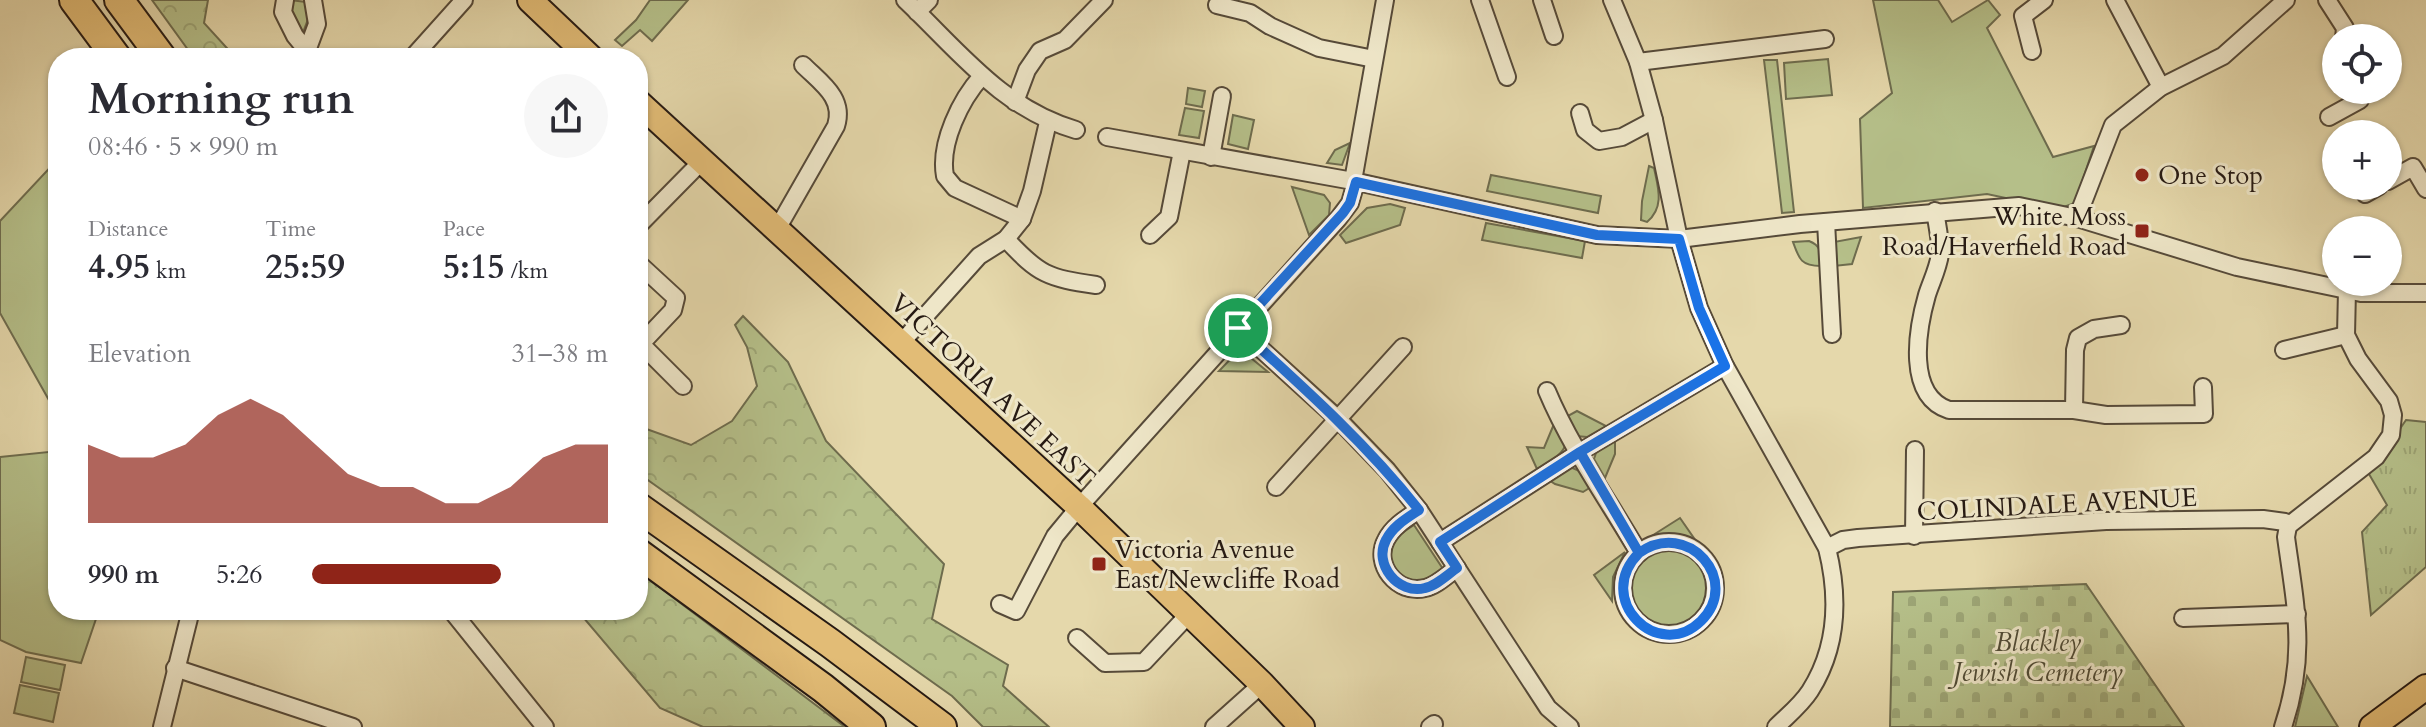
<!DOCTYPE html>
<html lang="en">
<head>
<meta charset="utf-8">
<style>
  :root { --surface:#fff; --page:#f7f7f7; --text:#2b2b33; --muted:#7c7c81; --accent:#8f2418 }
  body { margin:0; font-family:Cardo,serif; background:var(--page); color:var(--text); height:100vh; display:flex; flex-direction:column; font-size:30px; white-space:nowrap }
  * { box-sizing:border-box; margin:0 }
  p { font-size:26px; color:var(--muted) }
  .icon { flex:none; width:44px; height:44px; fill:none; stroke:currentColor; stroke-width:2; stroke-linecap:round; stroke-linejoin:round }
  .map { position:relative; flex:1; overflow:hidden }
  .details { position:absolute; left:48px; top:48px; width:600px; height:572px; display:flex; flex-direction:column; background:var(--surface); border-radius:32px; box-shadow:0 2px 6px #0004 }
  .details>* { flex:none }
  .tools { position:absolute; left:2322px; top:24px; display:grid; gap:16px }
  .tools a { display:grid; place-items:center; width:80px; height:80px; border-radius:50%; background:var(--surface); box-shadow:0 2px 6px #0004; font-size:40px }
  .pin { position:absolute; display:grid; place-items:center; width:68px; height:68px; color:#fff; margin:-34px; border:4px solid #fff; border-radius:50%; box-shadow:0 2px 8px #0007 }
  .round { display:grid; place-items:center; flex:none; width:84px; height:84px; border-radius:42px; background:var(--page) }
  .overview { display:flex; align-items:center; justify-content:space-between; height:136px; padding:0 40px }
  h1 { font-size:44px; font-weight:700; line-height:60px }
  .metrics { display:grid; grid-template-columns:repeat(3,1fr); gap:12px; height:136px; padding:8px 40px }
  .metrics div { display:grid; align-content:center }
  .metrics b { font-size:34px; font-weight:700 }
  .metrics small { font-size:22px; font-weight:400 }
  .metrics p { font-size:22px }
  .chart { height:224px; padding:16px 40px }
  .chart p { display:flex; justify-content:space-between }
  .chart svg { width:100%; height:144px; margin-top:8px; fill:var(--accent); opacity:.7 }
  ul { padding:0 40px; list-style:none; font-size:26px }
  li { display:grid; grid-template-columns:128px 96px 1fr; align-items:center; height:60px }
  li i { height:20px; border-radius:10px; background:var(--accent) }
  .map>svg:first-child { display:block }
  .green { fill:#b5bf89; stroke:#6e6c4e; stroke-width:2 }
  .forest { fill:url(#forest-crowns); stroke:#6e6c4e; stroke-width:2 }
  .cemetery { fill:url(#cemetery-stones); stroke:#6e6c4e; stroke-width:2 }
  .park { fill:url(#park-tufts); stroke:#6e6c4e; stroke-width:2 }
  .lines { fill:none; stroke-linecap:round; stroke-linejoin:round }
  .street-casing { stroke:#564a39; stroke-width:20 }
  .primary-casing { stroke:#261a13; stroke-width:28 }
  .highway-casing { stroke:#261a13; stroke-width:32 }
  .street { stroke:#eee6c8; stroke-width:16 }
  .primary { stroke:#e2bc76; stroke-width:24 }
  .highway { stroke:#e2bc76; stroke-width:28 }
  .route-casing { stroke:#fff; stroke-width:16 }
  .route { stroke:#1a73e8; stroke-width:10 }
  .poi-dot { fill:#8f2418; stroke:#eee6c8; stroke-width:3 }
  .labels { text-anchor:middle; stroke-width:6; stroke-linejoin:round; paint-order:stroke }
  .poi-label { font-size:26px; fill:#261a13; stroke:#eee6c8; text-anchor:start }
  .street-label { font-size:26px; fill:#261a13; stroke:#eee6c8 }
  .park-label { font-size:26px; font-style:italic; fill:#514c36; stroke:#eee6c8 }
</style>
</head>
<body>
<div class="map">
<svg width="2426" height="727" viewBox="0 0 2426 727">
  <defs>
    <pattern id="forest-crowns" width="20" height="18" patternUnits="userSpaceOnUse" patternTransform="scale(2)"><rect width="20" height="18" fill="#b5bf89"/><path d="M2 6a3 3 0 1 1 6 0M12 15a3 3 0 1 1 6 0" fill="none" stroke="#9ca475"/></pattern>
    <pattern id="cemetery-stones" width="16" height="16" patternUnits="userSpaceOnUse" patternTransform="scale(2)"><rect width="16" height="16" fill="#b5bf89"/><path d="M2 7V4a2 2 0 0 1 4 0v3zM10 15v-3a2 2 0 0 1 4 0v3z" fill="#9ca475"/></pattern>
    <pattern id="park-tufts" width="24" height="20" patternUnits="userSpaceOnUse" patternTransform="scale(2)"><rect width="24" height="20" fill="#b5bf89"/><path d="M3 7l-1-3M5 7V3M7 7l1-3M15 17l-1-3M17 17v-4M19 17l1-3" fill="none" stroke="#9ca475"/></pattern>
  </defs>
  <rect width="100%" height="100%" fill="#e5d8ab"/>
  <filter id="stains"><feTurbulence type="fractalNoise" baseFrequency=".0025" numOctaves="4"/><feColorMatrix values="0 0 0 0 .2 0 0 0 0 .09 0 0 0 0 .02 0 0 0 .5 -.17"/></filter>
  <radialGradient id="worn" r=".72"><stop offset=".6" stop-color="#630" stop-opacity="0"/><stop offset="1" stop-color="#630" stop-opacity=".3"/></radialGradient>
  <!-- green -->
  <g class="green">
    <polygon points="290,0 306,2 310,14 302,35 287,5"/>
    <polygon points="650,0 688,0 652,41 640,30 622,46 615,40 636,20"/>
    <polygon points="1873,0 1938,0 1952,22 1988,0 2000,15 1987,28 2053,157 2094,146 2075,203 2058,209 1987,194 1863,208 1860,119 1892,93"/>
    <polygon points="1828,59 1832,95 1786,99 1784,63"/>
    <polygon points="1764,60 1777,60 1794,212 1782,213"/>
    <polygon points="1188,88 1205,91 1202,107 1186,104"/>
    <polygon points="1185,108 1204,111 1199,138 1179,135"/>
    <polygon points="1233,115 1254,120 1248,149 1228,144"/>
    <polygon points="1350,143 1342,165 1327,163 1335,150"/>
    <polygon points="58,159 58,396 50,402 0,313 0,221"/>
    <path d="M 1649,166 L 1654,168 C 1658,187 1665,207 1647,222 L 1641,220 L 1642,201 Z"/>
    <polygon points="1491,175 1601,196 1598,213 1487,191"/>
    <polygon points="1292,187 1324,195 1330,203 1329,215 1309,235"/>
    <polygon points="1390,204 1405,208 1400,225 1346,243 1340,235 1367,208"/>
    <polygon points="1486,223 1585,241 1582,258 1482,240"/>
    <polygon points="1861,237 1852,264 1834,266 1834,242"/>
    <path d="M 1809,241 C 1822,246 1821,254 1821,266 C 1801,266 1799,259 1793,242 Z"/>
    <polygon points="1240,349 1268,372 1219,371"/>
    <polygon points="1577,411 1606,426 1587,437 1576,436 1564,418"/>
    <path d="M 1554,424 L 1566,443 C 1563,456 1548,462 1537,469 L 1527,447 L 1544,448 Z"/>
    <polygon points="1615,439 1615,454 1605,478 1594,459 1596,453"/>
    <polygon points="58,451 58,610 99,610 81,663 26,652 0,640 0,457"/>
    <polygon points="1570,467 1582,472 1591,487 1583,492 1555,484 1549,480"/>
    <polygon points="1680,518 1698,544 1670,535 1650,537"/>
    <path d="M 1414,525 L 1443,569 C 1418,586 1408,588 1390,562 C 1389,542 1398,535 1414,525 Z"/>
    <circle cx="1667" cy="589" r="40"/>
    <polygon points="1625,552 1613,577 1612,601 1594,575"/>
    <polygon points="26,657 65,665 60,690 21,682"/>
    <polygon points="2307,676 2338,727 2295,727"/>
    <polygon points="20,685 59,693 53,722 14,713"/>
  </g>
  <!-- forest -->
  <g class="forest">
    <polygon points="152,0 208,0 204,23 236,58 194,58"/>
    <polygon points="743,316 788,362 826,441 944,564 932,619 1008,665 1003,686 1049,727 983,727 952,696 638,473 638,426 691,445 732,421 757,386 747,347 735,325"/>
    <polygon points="638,571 845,727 703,727 660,708 577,610 638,610"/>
  </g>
  <!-- cemetery -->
  <polygon class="cemetery" points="2086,584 2184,727 1890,727 1893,592"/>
  <!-- park -->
  <polygon class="park" points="2406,420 2426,422 2426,567 2371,615 2362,532 2387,505 2369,474"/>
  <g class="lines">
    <defs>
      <g id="street">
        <polyline points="285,0 283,12 295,36 313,58"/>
        <path d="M 905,0 C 959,51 1001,108 1076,130"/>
        <polyline points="1480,0 1507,77"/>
        <polyline points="1542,0 1554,36"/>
        <path d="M 1612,0 L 1638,62 L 1654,120 L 1679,239 L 1699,308 L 1725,366 L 1827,548 C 1839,596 1838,647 1810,691 C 1801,705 1787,716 1776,727"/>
        <polyline points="2115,0 2161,87"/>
        <polyline points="2327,0 2345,28 2344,38"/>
        <polyline points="1217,5 1250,13 1270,26 1319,48 1374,59"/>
        <polyline points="917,12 929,0"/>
        <polyline points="307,51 317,24 313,0"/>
        <polyline points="2032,51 2023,16 2044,0"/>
        <polyline points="412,58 464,0"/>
        <polyline points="1638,62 1825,39"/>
        <path d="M 982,76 C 961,99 939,143 945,176 L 955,188 L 1022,219"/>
        <polyline points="1015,102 1027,70 1040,51 1065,40 1104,0"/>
        <polyline points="1580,113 1585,130 1599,141 1622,137 1654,120"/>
        <polyline points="2329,117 2360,100 2354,90"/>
        <polyline points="1107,137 1353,181 1597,235 1679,239 1800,224 2019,206 2077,218 2237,267 2361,293 2426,293"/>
        <polyline points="1211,157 1222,96"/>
        <polyline points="1353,181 1385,0"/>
        <polyline points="2388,181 2413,167 2426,189"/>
        <polyline points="2365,194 2379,186"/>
        <path d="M 1935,211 C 1937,225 1941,241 1940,254 C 1938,269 1931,282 1927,295 C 1917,330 1906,396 1949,410 L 2074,410 L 2106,415 L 2204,414 L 2203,387"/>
        <polyline points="2077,218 2113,125 2161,87 2223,56 2286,0"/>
        <polyline points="1826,222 1832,334"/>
        <polyline points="638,226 702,161"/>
        <path d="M 777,229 L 836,126 C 845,98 821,83 803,65"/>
        <polyline points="1150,235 1169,217 1182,151"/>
        <path d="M 1006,239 C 1039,275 1048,278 1096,285"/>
        <polyline points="638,263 676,298 673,310 638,347"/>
        <polyline points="1238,328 1338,419 1387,470 1419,510 1548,708 1570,727"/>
        <polyline points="901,343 979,256 1006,239 1022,219 1032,191 1048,122"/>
        <polyline points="641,344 683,386"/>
        <polyline points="2284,350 2346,335"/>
        <path d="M 1547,391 C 1570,446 1608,500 1639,553"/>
        <polyline points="2074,410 2075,350 2078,338 2094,329 2121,325"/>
        <polyline points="1276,487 1403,347"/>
        <path d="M 1419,510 C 1407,518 1393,526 1386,540 C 1373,564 1397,595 1425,588 C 1436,586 1447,575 1457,568"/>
        <polyline points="2288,526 2376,457 2391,435 2393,415 2389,401 2358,359 2346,335 2347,290"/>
        <polyline points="1914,536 1915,450"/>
        <circle cx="1669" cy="588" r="46"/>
        <polyline points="1440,542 1580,452 1725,366"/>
        <polyline points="1827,548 1843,540 1858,538 2106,521 2263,519 2285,522 2288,526"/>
        <polyline points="1000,604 1016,611 1055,536 1079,507 1338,219 1350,203 1356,182"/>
        <polyline points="451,610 545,727"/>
        <polyline points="2183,618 2297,614"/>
        <polyline points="1077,638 1105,663 1144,662 1189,614"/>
        <polyline points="175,668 353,727"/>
        <polyline points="162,727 191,610"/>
        <polyline points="1214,727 1262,684"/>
        <polyline points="1430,727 1434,724"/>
        <path d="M 2283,727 C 2307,655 2296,610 2286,537 L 2288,526"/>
      </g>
      <g id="primary">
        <polyline points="530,0 591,58"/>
        <polyline points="638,102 1079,507 1262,684 1302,727"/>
        <polyline points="2372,727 2426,687"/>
      </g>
      <g id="highway">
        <polyline points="74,0 117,58"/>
        <polyline points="119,0 162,58"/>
        <polyline points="638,507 830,643 942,727"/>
        <polyline points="638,553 823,688 871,727"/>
      </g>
    </defs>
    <!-- street casing -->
    <use href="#street" class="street-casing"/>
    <!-- primary casing -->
    <use href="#primary" class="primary-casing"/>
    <!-- highway casing -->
    <use href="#highway" class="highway-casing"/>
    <!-- street -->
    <use href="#street" class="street"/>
    <!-- primary -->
    <use href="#primary" class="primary"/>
    <!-- highway -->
    <use href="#highway" class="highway"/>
  </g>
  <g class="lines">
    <defs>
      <path id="route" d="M 1238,328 C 1302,386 1365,442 1419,510 C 1407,518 1393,526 1386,540 C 1373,564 1398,595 1425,588 C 1436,586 1447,575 1457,568 L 1440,542 L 1580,452 L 1639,553 C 1593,599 1658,663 1701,621 C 1742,581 1688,518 1639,553 L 1580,452 L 1725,366 L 1699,308 L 1679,239 L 1597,235 L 1356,182 L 1350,203 L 1343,213 L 1238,328"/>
    </defs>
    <!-- route casing -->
    <use href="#route" class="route-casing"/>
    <!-- route -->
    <use href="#route" class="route"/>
  </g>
  <!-- markers -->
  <g class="poi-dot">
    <circle cx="2142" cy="175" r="8"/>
    <rect x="2134" y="223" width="16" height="16" rx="4"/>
    <rect x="1091" y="556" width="16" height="16" rx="4"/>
  </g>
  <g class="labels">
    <!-- poi labels -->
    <g class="poi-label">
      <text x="2158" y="184">One Stop</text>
      <text x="2126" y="225" text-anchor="end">White Moss<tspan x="2126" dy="30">Road/Haverfield Road</tspan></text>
      <text x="1115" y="558">Victoria Avenue<tspan x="1115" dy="30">East/Newcliffe Road</tspan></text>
    </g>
    <!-- street labels -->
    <g class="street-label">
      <text transform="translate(993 390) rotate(43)" y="9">VICTORIA AVE EAST</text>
      <text transform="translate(2057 504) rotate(-3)" y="9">COLINDALE AVENUE</text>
    </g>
    <!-- park labels -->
    <g class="park-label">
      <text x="2038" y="651">Blackley<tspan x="2038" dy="30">Jewish Cemetery</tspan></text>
    </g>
  </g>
  <rect width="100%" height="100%" filter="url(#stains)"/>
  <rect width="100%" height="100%" fill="url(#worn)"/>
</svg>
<div class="tools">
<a><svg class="icon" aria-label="locate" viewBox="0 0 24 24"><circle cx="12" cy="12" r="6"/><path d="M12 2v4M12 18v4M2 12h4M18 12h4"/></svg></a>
<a>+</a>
<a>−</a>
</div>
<div class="pin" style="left:1238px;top:328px;background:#1e9e55"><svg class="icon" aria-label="arrive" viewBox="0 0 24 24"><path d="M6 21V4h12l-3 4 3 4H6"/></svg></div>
<section class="details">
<div class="overview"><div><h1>Morning run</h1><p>08:46 · 5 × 990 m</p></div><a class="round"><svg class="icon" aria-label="share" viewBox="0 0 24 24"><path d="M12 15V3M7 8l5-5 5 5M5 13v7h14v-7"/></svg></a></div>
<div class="metrics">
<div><p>Distance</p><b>4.95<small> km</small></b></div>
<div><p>Time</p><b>25:59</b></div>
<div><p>Pace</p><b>5:15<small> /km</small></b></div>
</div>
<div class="chart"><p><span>Elevation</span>31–38 m</p>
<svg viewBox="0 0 160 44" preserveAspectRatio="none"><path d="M0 44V20L10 24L20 24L30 20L40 11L50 6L60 11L70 20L80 29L90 33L100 33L110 38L120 38L130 33L140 24L150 20L160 20V44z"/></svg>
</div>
<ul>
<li><b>990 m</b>5:26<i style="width:64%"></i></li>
</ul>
</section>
</div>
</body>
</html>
